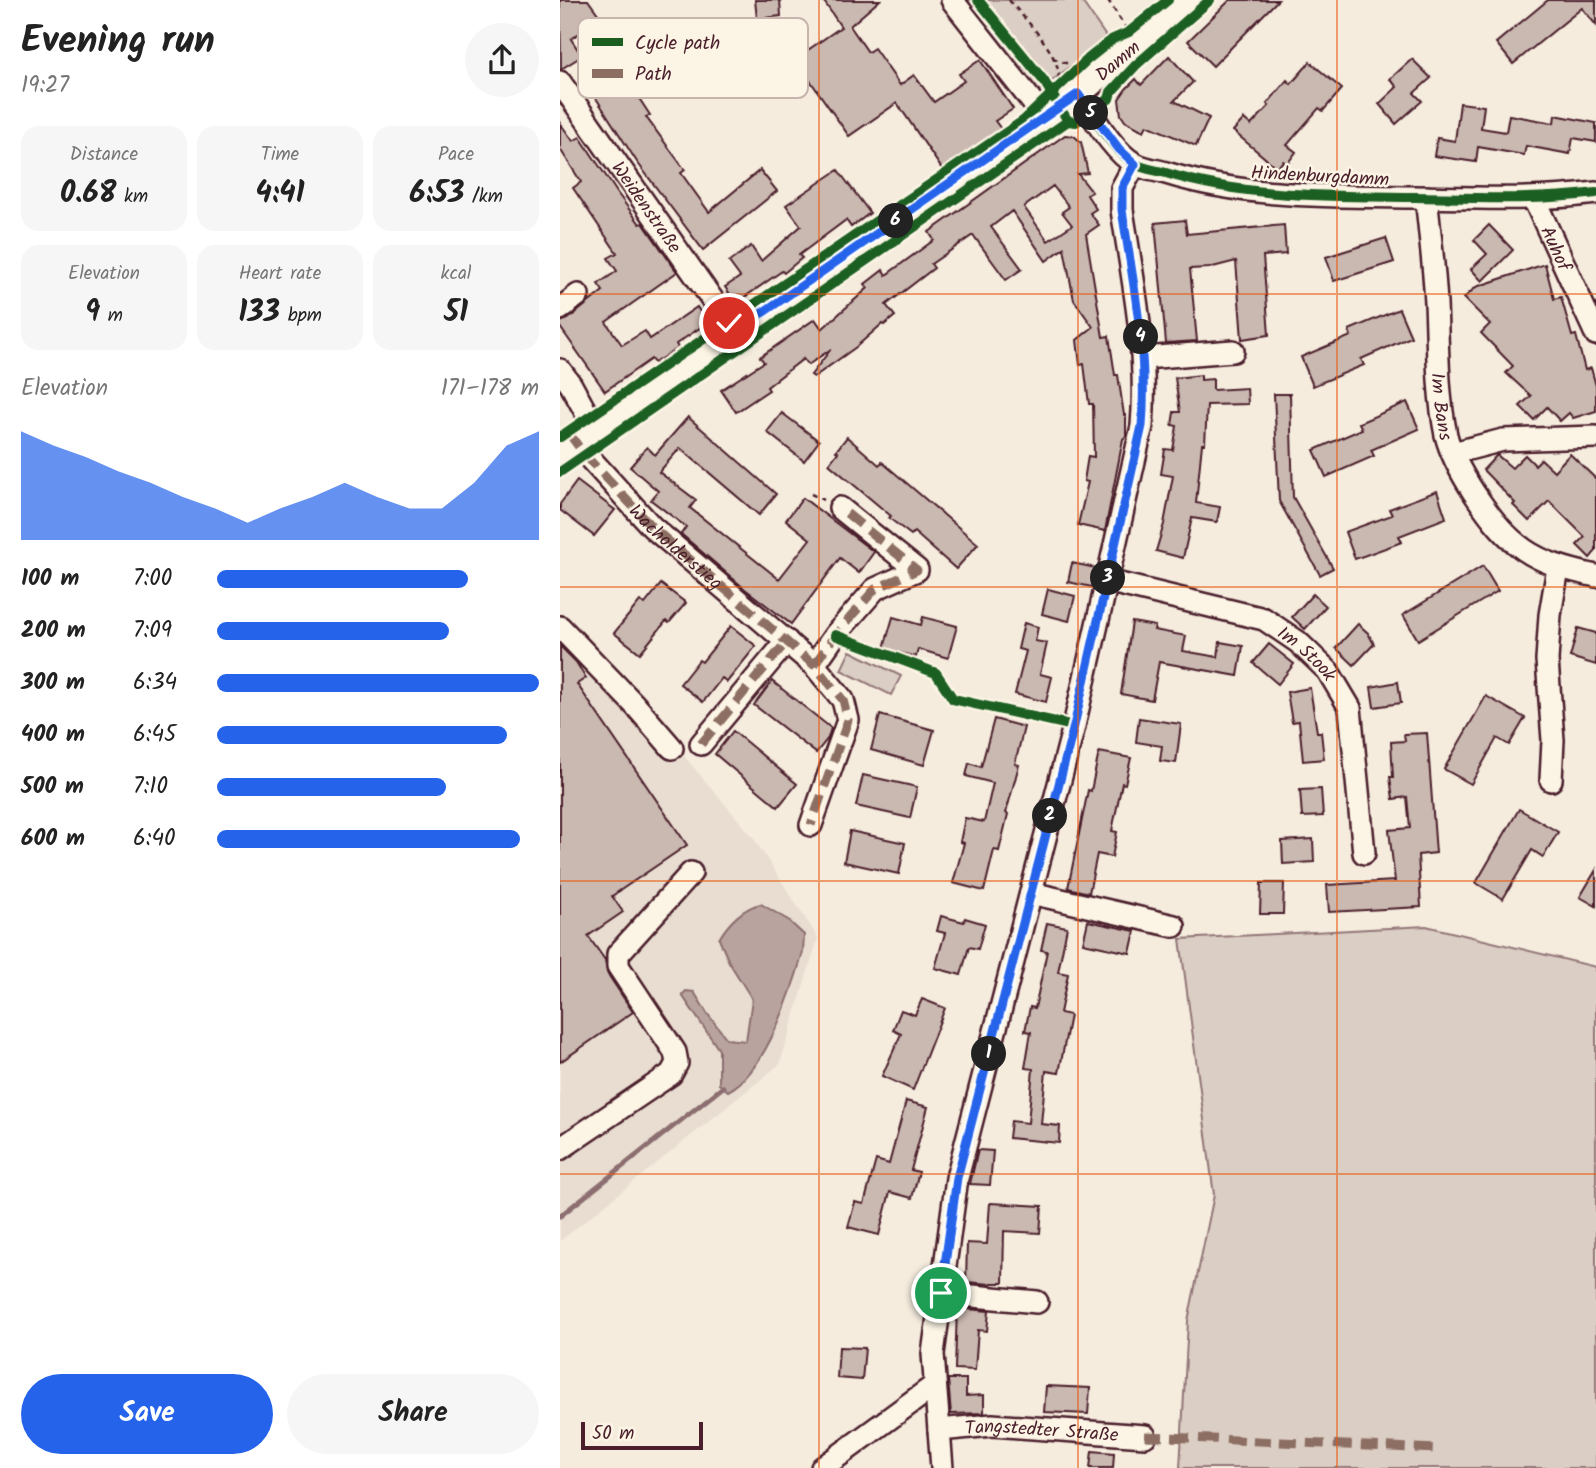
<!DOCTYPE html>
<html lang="en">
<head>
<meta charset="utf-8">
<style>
  :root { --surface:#fff; --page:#f6f6f6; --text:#222; --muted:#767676; --accent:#2563eb }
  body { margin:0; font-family:Kalam,sans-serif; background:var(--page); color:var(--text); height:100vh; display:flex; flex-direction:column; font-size:26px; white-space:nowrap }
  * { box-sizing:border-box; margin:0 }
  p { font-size:23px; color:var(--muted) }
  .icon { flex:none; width:38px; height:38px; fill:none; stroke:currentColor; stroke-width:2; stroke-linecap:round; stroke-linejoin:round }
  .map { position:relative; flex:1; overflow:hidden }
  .panel { display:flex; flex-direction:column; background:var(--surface); width:560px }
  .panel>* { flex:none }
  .scale { position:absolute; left:21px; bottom:18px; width:122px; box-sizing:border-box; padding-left:7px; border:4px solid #4a1f2b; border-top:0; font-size:19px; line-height:24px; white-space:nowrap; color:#4a1f2b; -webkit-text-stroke:5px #fcf5e5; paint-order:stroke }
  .pin { position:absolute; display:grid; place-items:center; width:60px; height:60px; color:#fff; margin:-30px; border:4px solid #fff; border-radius:50%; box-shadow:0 2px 7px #0007 }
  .km { position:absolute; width:35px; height:35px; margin:-18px; border-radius:50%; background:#222; color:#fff; font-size:19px; line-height:35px; text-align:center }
  .round { display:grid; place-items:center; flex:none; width:74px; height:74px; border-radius:37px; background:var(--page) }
  .head { display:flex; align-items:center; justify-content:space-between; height:119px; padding:0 21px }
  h1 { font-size:38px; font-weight:800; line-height:52px }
  .stats { display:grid; grid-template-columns:repeat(3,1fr); gap:10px; height:119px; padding:7px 21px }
  .stats div { display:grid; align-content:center; border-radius:18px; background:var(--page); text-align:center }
  .stats b { font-size:30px; font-weight:800 }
  .stats small { font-size:19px; font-weight:400 }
  .stats p { font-size:19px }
  .chart { height:196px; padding:14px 21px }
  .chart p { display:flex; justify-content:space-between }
  .chart svg { width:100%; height:126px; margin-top:7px; fill:var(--accent); opacity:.7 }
  .button { display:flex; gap:14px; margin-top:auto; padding:14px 21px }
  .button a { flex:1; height:80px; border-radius:42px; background:var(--accent); color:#fff; font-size:28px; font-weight:800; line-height:80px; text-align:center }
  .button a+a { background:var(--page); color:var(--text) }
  ul { padding:0 21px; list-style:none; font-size:23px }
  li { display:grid; grid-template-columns:112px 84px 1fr; align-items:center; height:52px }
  li i { height:18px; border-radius:9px; background:var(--accent) }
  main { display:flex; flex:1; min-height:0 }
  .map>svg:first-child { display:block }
  .built { fill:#e8ddd0 }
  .green { fill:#dbcec4; stroke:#927678; stroke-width:2 }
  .water { fill:#b8a39e; stroke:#8c6e70; stroke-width:2 }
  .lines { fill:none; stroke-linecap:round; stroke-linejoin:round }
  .stream { stroke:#8c6e70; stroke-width:5 }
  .building { fill:#cab9b1; stroke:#4a1f2b; stroke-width:2; fill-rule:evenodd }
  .minor-casing { stroke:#4a1f2b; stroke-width:26 }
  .major-casing { stroke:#4a1f2b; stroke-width:32 }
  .path { stroke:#4a1f2b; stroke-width:2.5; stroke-dasharray:5 5; stroke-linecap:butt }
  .minor { stroke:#fcf5e5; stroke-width:21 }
  .major { stroke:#fcf5e5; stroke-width:26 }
  .quiet { stroke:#8d6e63; stroke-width:9; stroke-dasharray:18 9; stroke-linecap:butt }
  .cycleway-casing { stroke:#fcf5e5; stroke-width:15 }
  .cycleway { stroke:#1b5e20; stroke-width:10 }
  .route-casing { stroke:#fff; stroke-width:14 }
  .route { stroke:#2563eb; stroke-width:9 }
  .grid { fill:none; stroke:#e8590c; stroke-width:2; stroke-opacity:0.55 }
  .labels { text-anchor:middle; stroke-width:5; stroke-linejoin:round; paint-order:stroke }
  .street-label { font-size:19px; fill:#4a1f2b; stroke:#fcf5e5 }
  .key { fill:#fcf5e5; stroke:#c7b5ad; stroke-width:2 }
  .key-label { font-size:19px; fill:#4a1f2b }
</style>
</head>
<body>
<main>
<section class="panel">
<div class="head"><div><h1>Evening run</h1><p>19:27</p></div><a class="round"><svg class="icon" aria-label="share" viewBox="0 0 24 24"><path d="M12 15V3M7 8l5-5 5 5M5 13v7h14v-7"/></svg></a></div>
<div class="stats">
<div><p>Distance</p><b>0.68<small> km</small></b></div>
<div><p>Time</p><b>4:41</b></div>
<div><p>Pace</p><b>6:53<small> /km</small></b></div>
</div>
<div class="stats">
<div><p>Elevation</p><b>9<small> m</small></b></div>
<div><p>Heart rate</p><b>133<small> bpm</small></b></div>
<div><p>kcal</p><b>51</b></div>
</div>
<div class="chart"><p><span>Elevation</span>171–178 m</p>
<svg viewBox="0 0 160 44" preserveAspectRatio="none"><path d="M0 44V6L10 11L20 15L30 20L40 24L50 29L60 33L70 38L80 33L90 29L100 24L110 29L120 33L130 33L140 24L150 11L160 6V44z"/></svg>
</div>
<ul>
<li><b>100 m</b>7:00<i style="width:78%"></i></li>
<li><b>200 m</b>7:09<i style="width:72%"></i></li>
<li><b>300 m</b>6:34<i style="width:100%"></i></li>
<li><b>400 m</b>6:45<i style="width:90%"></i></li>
<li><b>500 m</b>7:10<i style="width:71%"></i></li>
<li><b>600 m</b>6:40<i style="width:94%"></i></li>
</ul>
<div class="button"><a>Save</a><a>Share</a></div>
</section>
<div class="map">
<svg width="1036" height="1468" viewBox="0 0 1036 1468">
  <rect width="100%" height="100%" fill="#f5ecde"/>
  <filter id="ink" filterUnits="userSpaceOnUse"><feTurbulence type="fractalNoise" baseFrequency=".0143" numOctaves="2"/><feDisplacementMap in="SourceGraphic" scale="14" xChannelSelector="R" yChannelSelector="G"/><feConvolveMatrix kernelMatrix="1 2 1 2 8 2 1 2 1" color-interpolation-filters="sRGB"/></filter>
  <g filter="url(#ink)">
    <!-- built -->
    <polygon class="built" points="0,622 77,701 193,837 258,938 220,1064 0,1241"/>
    <!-- green -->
    <g class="green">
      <polygon points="402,0 521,0 547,38 476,93"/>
      <polygon points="290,651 341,676 331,695 281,670"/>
      <polygon points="866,926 1036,967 1036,1468 620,1468 628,1321 654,1195 620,939"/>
    </g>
    <!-- water -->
    <path class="water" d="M 201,904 L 228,920 L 244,935 L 243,952 C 232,991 206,1072 168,1091 L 159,1084 L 159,1050 L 122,995 L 126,991 L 134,992 L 147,1013 L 167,1039 L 186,1041 L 192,999 L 169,962 L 159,939 C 168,923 184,907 201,904 Z"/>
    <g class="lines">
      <!-- stream -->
      <polyline class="stream" points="0,1216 163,1087"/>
    </g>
    <!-- building -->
    <g class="building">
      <polygon points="0,0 28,0 41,18 11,39 22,56 1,69"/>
      <polygon points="195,0 220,0 221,16 197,19"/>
      <polygon points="263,0 320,0 290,26 308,52 314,48 340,85 354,75 374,102 404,81 399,74 420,60 453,109 435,121 441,129 382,169 337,103 289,136 235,59 281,27"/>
      <polygon points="670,0 718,0 653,66 628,41"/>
      <polygon points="988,0 1036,0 1036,25 1022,8 953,64 936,43"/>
      <polygon points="609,56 633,82 614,101 649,118 636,146 587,125 584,131 578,128 565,121 561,115 559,99 566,89 576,79 581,85"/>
      <polygon points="852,59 871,78 854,93 862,101 836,124 819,104 837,87 830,79"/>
      <polygon points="60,62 72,81 69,83 90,115 86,117 125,170 121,173 149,212 200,170 217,191 143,250 77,162 27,84"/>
      <polygon points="750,62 782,89 763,111 759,108 727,145 736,152 727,164 723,161 717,168 673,131 684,119 691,125 709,106 707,104 727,80 731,84"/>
      <polygon points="900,103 924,106 921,128 946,132 949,115 994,123 995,115 1036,123 1036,142 1013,138 1010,154 966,146 964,155 918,147 916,162 874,156 877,138 895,141"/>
      <polygon points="0,123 13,141 20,137 58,194 80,224 83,223 117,272 46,322 62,345 85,331 90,339 137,307 147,323 116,344 118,348 94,363 91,359 45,391 0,327 0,322 8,319 43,291 38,284 57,271 48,258 57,253 13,188 21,182 0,149"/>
      <path d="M 505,135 L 514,136 L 521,142 L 528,173 L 518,174 L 532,192 L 527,195 L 536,209 L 530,213 L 539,225 L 526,234 L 543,337 L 549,336 L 555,375 L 558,375 L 564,415 L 566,415 L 566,436 L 563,439 L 545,531 L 518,525 L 528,482 L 524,481 L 528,456 L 534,457 L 533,404 L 529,404 L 524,364 L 520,365 L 517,340 L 533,327 L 514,300 L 504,248 L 486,261 L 452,211 L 431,227 L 462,269 L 446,280 L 413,235 L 371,264 L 374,268 L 326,305 L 335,316 L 324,325 L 322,324 L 296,347 L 254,377 L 251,375 L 271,349 L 248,365 L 243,359 L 207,387 L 209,390 L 176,412 L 161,390 L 204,362 L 200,357 L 255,319 L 262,329 L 308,288 L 305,284 L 323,270 L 326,275 L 374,240 L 369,232 ZM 493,186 L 509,207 L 502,212 L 512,225 L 488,241 L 464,207 Z"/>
      <polygon points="278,170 310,213 291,227 286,220 239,255 242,258 224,273 222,271 176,303 165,287 180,277 169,262 191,246 201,261 241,226 226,205"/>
      <polygon points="625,220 627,234 724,225 726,254 703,256 709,335 682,339 676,261 649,268 630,269 637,341 606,343 595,223"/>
      <polygon points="929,225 953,250 922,281 911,269 927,254 914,240"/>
      <polygon points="826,238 834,262 774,281 766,257"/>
      <polygon points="985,264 994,299 1001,297 1012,336 1016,335 1025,370 1031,368 1036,386 1036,411 1013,418 1009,413 1000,421 987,407 974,420 960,406 971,396 946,373 953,366 921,333 930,324 904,298 916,287"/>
      <polygon points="839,309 851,337 801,359 804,365 753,386 741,357 791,336 789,330"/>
      <polygon points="641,375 641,380 653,379 653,390 687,388 688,404 647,405 645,444 642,444 636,503 660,507 657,522 632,518 623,558 596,551 604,524 613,476 601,474 605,449 613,450 617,426 612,425 614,412 620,412 615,378"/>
      <polygon points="714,394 730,394 733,497 773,568 760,575 719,501"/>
      <polygon points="847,402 859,429 811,450 814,456 766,477 754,450 802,429 799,423"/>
      <polygon points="222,413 259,441 244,461 207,432"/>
      <polygon points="128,417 216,494 199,515 120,448 99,472 136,500 130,508 219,579 250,539 226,520 243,498 314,552 299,573 280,558 231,624 185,589 121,534 126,527 91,500 98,491 70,467 87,447 95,455"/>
      <polygon points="287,437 319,465 322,462 418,544 396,569 354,532 351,535 329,518 331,516 269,464 278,452 276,451"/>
      <polygon points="1010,454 1036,479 1036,551 1030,558 1017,545 1025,537 989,501 969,521 953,505 955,503 923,470 937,455 952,468 965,455 975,465 981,459 994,471"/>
      <polygon points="17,481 55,510 34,536 0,510 0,504"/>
      <polygon points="877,491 886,518 839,536 842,542 795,559 785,532 832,515 829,509"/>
      <polygon points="512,563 536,568 532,587 508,582"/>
      <polygon points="923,566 938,591 858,640 843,615"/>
      <polygon points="101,584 126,603 109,623 106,621 80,653 54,633 80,601 85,604"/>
      <polygon points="488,589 515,596 509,621 482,614"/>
      <polygon points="753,594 766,606 745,629 732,617"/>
      <polygon points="333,617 361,625 363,617 397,626 388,658 358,649 356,657 324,648"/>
      <polygon points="572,622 595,626 594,630 626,636 623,651 658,657 660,642 683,646 678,676 599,662 592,700 561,694"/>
      <polygon points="464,623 478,627 475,641 487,643 480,674 492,677 486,702 455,694 466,651 458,649"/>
      <polygon points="798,624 808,633 814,644 794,665 776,648"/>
      <polygon points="171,626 196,646 167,682 162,678 143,702 120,684 139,660 142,662"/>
      <polygon points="1018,628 1036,633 1036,665 1010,657"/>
      <polygon points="709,644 734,664 718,684 693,663"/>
      <polygon points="0,646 16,662 26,678 17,684 127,845 52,896 63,912 28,936 45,960 47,973 73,1012 0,1062"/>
      <polygon points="212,681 271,728 268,738 256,753 194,705"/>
      <polygon points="838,682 841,703 814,707 811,687"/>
      <polygon points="750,688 757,732 761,732 764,759 743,761 739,721 732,722 727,692"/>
      <polygon points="926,696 965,718 949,745 937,738 911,784 884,769"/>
      <polygon points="320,715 374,730 364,765 311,750"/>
      <polygon points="579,718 621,724 616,763 600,761 602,746 576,742"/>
      <polygon points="434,719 464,727 455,764 459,765 446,813 448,814 439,851 434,850 424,891 393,883 404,843 400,842 405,818 424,822 433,783 406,776 409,763 421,767"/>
      <polygon points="173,731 237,784 218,807 155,754"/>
      <polygon points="867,733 876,853 858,855 861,907 769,912 767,885 835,881 829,830 850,828 847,797 833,799 830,777 833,777 831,742 845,741 844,734"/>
      <polygon points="539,752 571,758 565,784 562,783 552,831 557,832 552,857 537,854 529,893 508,888 528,790 531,791"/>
      <polygon points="303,775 357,787 350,818 296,806"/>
      <polygon points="761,789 763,816 742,817 740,790"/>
      <polygon points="959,809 998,832 983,857 972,850 943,899 916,883"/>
      <polygon points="290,831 345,843 339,874 284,862"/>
      <polygon points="753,839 754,862 723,864 722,841"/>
      <polygon points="1036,870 1036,906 1020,897"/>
      <polygon points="701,883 724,883 723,914 700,914"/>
      <polygon points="381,916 404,922 405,918 425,924 418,949 409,947 401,975 375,968 385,933 377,931"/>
      <polygon points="528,921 575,931 570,953 523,943"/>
      <polygon points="487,923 507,927 498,972 508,974 500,1013 510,1015 499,1073 486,1071 481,1124 500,1126 499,1143 449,1138 451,1121 468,1123 473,1069 465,1068 471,1032 465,1031 470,1007 475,1008 487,951 481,950"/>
      <polygon points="362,999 385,1008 353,1090 322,1076 341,1034 333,1030 341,1010 355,1015"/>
      <polygon points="346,1101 368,1107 351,1170 359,1172 352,1198 330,1192 319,1235 288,1227 295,1202 304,1204 316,1160 329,1164"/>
      <polygon points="418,1150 433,1151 430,1185 410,1184"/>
      <polygon points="430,1203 482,1206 480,1233 444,1231 443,1283 431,1283 431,1284 406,1282 407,1243 427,1244"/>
      <polygon points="397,1308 429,1311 427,1331 418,1330 415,1370 395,1369"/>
      <polygon points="279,1347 305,1348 302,1380 277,1378"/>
      <polygon points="388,1379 406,1379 406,1396 424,1395 424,1413 391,1414"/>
      <polygon points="486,1386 530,1388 528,1414 484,1412"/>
      <polygon points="532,1451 554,1453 553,1468 530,1468"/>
    </g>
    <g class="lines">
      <defs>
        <g id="minor">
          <polyline points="392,0 485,118"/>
          <path id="s1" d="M 0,82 L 175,332"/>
          <path d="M 518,94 C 532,114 553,152 575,164 C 584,169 596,170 606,173 C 686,198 772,196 855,197 C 915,198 975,201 1036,193"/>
          <path id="s2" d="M 866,197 C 870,232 874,268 876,303 C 878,347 877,392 886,435 C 891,455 903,476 914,493 C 951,548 971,562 1036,576"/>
          <path id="s3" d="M 974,199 L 1036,334"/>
          <polyline points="0,309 18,295"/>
          <polyline points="584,358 673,351"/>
          <polyline points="0,370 11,385 35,429"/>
          <polyline points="15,442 92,527 254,665 283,700 288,720 251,825"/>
          <polyline points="893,453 943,440 1036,437"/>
          <path id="s4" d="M 547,581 L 704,619 L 738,642 L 768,671 L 790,708 L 804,853"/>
          <polyline points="0,627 74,704 112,748"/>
          <polyline points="254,665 275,635 315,589 357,570 280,508"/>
          <polyline points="141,744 227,641"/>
          <polyline points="991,780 993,740 987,660 990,615 998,568"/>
          <polyline points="471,893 614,926"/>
          <polyline points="0,1149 111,1074 117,1063 115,1052 58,966 58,954 131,873"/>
          <polyline points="381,1293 477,1302"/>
          <path id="s5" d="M 379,1430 L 432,1425 L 585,1436"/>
          <polyline points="262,1468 375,1385"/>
          <path d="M 382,1468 L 373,1354 L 397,1178 L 514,726 L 582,426 C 588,353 573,281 562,210 L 562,188 L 575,164"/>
        </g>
        <g id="major">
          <path id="s6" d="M 0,453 L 500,108 L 629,0"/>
        </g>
      </defs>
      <!-- minor casing -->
      <use href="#minor" class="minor-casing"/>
      <!-- major casing -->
      <use href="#major" class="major-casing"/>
      <!-- path -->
      <g class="path">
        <path d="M 449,0 C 465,20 501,53 499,81"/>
        <polyline points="548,0 565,27"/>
        <polyline points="493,58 516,67"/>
        <polyline points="251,494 264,500"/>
      </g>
      <!-- minor -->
      <use href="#minor" class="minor"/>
      <!-- major -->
      <use href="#major" class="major"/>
      <!-- quiet -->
      <g class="quiet">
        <polyline points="175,332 184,344"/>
        <path id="s7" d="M 8,432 L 24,454 L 92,527 L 254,665 L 283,700 L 288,720 L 251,825"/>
        <polyline points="254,665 275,635 315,589 357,570 280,508"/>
        <polyline points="141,744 227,641"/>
        <polyline points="585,1436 876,1449"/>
      </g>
      <defs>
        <g id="cycleway">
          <polyline points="418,0 484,81 508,121"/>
          <path d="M 518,94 C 532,114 553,152 575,164 C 584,169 596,170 606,173 C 686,198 772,196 855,197 C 915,198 975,201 1036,193"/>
          <polyline points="0,437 463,121 528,59 553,39 569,32 608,0"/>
          <polyline points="0,472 508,121 516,122 549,99 551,92 576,65 650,0"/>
          <polyline points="275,635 376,673 393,699 514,726"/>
        </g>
      </defs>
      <!-- cycleway casing -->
      <use href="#cycleway" class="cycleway-casing"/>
      <!-- cycleway -->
      <use href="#cycleway" class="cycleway"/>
    </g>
  </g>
  <g class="lines" filter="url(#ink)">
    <defs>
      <path id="route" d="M 169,323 L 175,332 L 518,94 L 559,149 L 575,164 L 562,188 L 562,210 C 573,281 588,354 582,426 L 514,726 L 397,1178 L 381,1293"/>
    </defs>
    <!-- route casing -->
    <use href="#route" class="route-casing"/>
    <!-- route -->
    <use href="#route" class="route"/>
  </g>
  <!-- grid -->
  <path class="grid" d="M 259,0 L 259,1468M 518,0 L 518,1468M 777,0 L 777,1468M 0,294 L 1036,294M 0,587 L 1036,587M 0,881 L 1036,881M 0,1174 L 1036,1174"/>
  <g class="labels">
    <!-- street labels -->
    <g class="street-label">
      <text dy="7" stroke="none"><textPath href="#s6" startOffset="682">Damm</textPath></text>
      <text transform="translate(760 175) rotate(3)" y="7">Hindenburgdamm</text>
      <text dy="7" stroke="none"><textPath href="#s1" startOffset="152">Weidenstraße</textPath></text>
      <text dy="7" stroke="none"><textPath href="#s3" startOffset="54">Auhof</textPath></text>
      <text dy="7" stroke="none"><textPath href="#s2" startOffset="210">Im Bans</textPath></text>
      <text dy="7" stroke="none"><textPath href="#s7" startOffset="158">Wacholderstieg</textPath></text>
      <text dy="7" stroke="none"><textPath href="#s4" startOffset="217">Im Stook</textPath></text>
      <text dy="7" stroke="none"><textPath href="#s5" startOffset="103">Tangstedter Straße</textPath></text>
    </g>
  </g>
  <!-- legend -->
  <rect x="18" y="18" width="230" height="80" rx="10" class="key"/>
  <rect x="32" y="38" width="31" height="8" fill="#1b5e20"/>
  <rect x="32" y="69" width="31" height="9" fill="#8d6e63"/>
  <g class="key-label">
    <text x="75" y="49">Cycle path</text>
    <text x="75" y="80">Path</text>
  </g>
</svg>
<div class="scale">50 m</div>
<div class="pin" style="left:381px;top:1293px;background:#1e9e55"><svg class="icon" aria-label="arrive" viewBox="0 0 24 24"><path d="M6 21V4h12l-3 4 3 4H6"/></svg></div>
<div class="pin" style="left:169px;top:323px;background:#d93025"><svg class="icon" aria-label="check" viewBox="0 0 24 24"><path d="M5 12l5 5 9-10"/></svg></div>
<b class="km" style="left:429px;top:1054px">1</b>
<b class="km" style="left:490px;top:816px">2</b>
<b class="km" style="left:548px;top:578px">3</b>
<b class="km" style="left:581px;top:337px">4</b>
<b class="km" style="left:531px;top:113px">5</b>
<b class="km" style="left:336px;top:221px">6</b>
</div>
</main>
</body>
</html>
